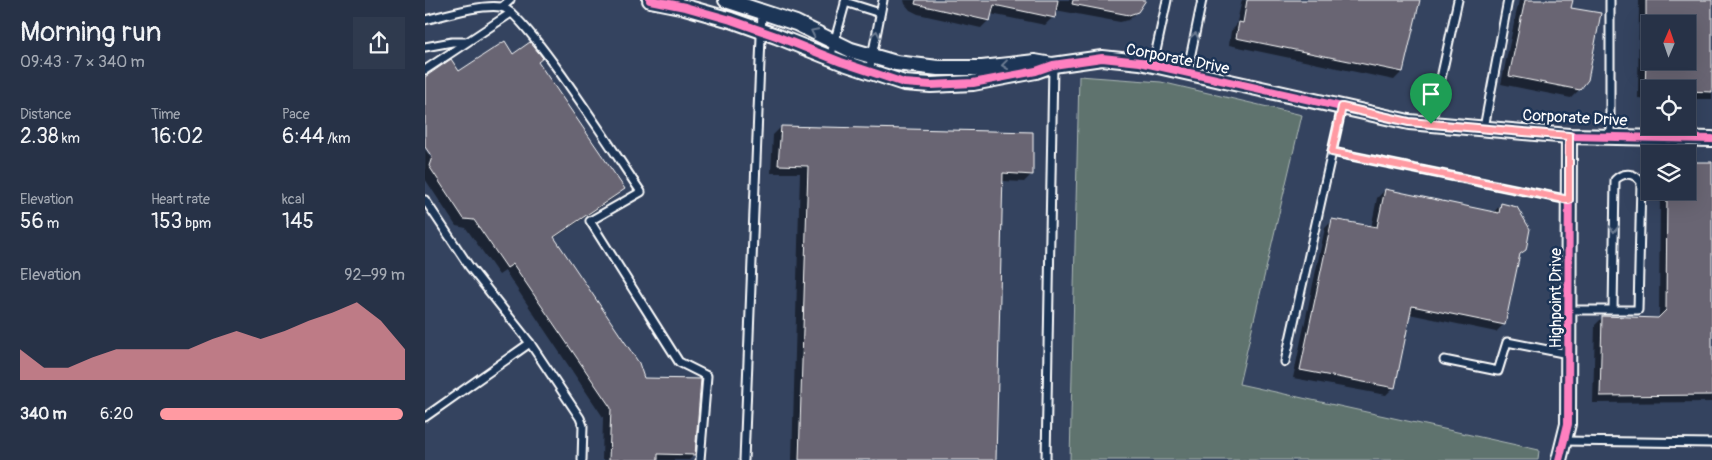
<!DOCTYPE html>
<html lang="en">
<head>
<meta charset="utf-8">
<style>
  :root { --surface:#273247; --page:#2f3a4e; --text:#f1f3f6; --muted:#a4aab4; --line:#434d60; --accent:#ff9aa2 }
  body { margin:0; font-family:Pangolin,sans-serif; background:var(--page); color:var(--text); height:100vh; display:flex; flex-direction:column; font-size:19px; white-space:nowrap }
  * { box-sizing:border-box; margin:0 }
  p { font-size:16px; color:var(--muted) }
  .icon { flex:none; width:28px; height:28px; fill:none; stroke:currentColor; stroke-width:2; stroke-linecap:round; stroke-linejoin:round }
  .map { position:relative; flex:1; overflow:hidden }
  .sheet { display:flex; flex-direction:column; background:var(--surface); width:425px }
  .sheet>* { flex:none }
  .needle { width:32px; rotate:2deg }
  .controls { position:absolute; left:1216px; top:15px; display:grid; gap:10px }
  .controls a { display:grid; place-items:center; width:55px; height:55px; border-radius:0px; background:var(--surface); box-shadow:0 5px 20px #0002,0 0 0 1px var(--line); font-size:25px }
  .pin { position:absolute; display:grid; place-items:center; width:42px; height:42px; color:#fff; margin:-51px -21px; border-radius:50% 50% 50% 0; rotate:-45deg; box-shadow:0 0 5px #0007 }
  .pin .icon { rotate:45deg }
  .round { display:grid; place-items:center; flex:none; width:52px; height:52px; border-radius:0px; background:var(--page) }
  .headline { display:flex; align-items:center; justify-content:space-between; height:85px; padding:0 20px }
  h1 { font-size:28px; font-weight:600; line-height:38px }
  .metrics { display:grid; grid-template-columns:repeat(3,1fr); gap:8px; height:85px; padding:5px 20px }
  .metrics div { display:grid; align-content:center }
  .metrics b { font-size:21px; font-weight:600 }
  .metrics small { font-size:14px; font-weight:400 }
  .metrics p { font-size:14px }
  .chart { height:140px; padding:10px 20px }
  .chart p { display:flex; justify-content:space-between }
  .chart svg { width:100%; height:90px; margin-top:5px; fill:var(--accent); opacity:.7 }
  ul { padding:0 20px; list-style:none; font-size:16px }
  li { display:grid; grid-template-columns:80px 60px 1fr; align-items:center; height:38px }
  li i { height:12px; border-radius:6px; background:var(--accent) }
  main { display:flex; flex:1; min-height:0 }
  .map>svg:first-child { display:block }
  .green { fill:#5e736e; stroke:#aeb9b6 }
  .shadow { fill:#0007; fill-rule:evenodd }
  .building { fill:#696573; stroke:#fff }
  .lines { fill:none; stroke-linecap:round; stroke-linejoin:round }
  .lane-casing { stroke:#fff; stroke-width:11 }
  .street-casing { stroke:#fff; stroke-width:18 }
  .lane { stroke:#1d3557; stroke-width:7 }
  .street { stroke:#1d3557; stroke-width:14 }
  .cycleway-casing { stroke:#1d3557; stroke-width:11 }
  .cycleway { stroke:#ff80c0; stroke-width:8 }
  .oneway { stroke:#6c7c92 }
  .route-casing { stroke:#fff; stroke-width:10 }
  .route { stroke:#ff9aa2; stroke-width:6 }
  .labels { text-anchor:middle; stroke-width:5; stroke-linejoin:round; paint-order:stroke }
  .street-label { font-size:16px; fill:#fff; stroke:#1d3557 }
</style>
</head>
<body>
<main>
<section class="sheet">
<div class="headline"><div><h1>Morning run</h1><p>09:43 · 7 × 340 m</p></div><a class="round"><svg class="icon" aria-label="share" viewBox="0 0 24 24"><path d="M12 15V3M7 8l5-5 5 5M5 13v7h14v-7"/></svg></a></div>
<div class="metrics">
<div><p>Distance</p><b>2.38<small> km</small></b></div>
<div><p>Time</p><b>16:02</b></div>
<div><p>Pace</p><b>6:44<small> /km</small></b></div>
</div>
<div class="metrics">
<div><p>Elevation</p><b>56<small> m</small></b></div>
<div><p>Heart rate</p><b>153<small> bpm</small></b></div>
<div><p>kcal</p><b>145</b></div>
</div>
<div class="chart"><p><span>Elevation</span>92–99 m</p>
<svg viewBox="0 0 160 44" preserveAspectRatio="none"><path d="M0 44V29L10 38L20 38L30 33L40 29L50 29L60 29L70 29L80 24L90 20L100 24L110 20L120 15L130 11L140 6L150 15L160 29V44z"/></svg>
</div>
<ul>
<li><b>340 m</b>6:20<i style="width:99%"></i></li>
</ul>
</section>
<div class="map">
<svg width="1287" height="460" viewBox="0 0 1287 460">
  <rect width="100%" height="100%" fill="#34435f"/>
  <filter id="ink" filterUnits="userSpaceOnUse"><feTurbulence type="fractalNoise" baseFrequency=".02" numOctaves="2"/><feDisplacementMap in="SourceGraphic" scale="10" xChannelSelector="R" yChannelSelector="G"/><feConvolveMatrix kernelMatrix="1 2 1 2 8 2 1 2 1" color-interpolation-filters="sRGB"/></filter>
  <g filter="url(#ink)">
    <!-- green -->
    <polygon class="green" points="654,76 736,82 877,115 814,384 1114,450 1113,460 645,460"/>
    <!-- shadow -->
    <g class="shadow">
      <polygon points="479,0 718,0 712,11 704,20 695,22 630,10 628,17 620,25 566,14 564,20 556,28 493,14 485,10 480,4"/>
      <polygon points="817,0 994,0 977,72 969,80 804,45 806,31 811,26"/>
      <polygon points="1094,0 1147,0 1145,9 1154,90 1146,98 1076,84"/>
      <path d="M 1214,0 L 1287,0 L 1287,99 L 1262,99 L 1262,89 L 1225,89 L 1225,99 L 1213,98 ZM 1225,24 L 1262,24 L 1262,61 L 1225,61 Z"/>
      <polygon points="88,55 112,62 198,189 190,197 128,239 269,455 264,460 177,460 178,417 80,271 74,275 41,228 31,226 0,179 0,149 9,163 11,161 0,145 0,78 33,73"/>
      <polygon points="356,127 607,174 599,182 577,181 569,460 367,460 375,173 346,173 348,135"/>
      <polygon points="1287,164 1287,402 1168,403 1170,325 1178,317 1234,319 1235,191 1262,191"/>
      <polygon points="960,190 1068,213 1076,204 1100,250 1093,257 1079,324 1071,332 984,314 969,387 961,395 868,378 900,228 908,220 946,228 952,198"/>
    </g>
    <!-- building -->
    <g class="building">
      <polygon points="491,0 633,0 630,18 569,5 565,21 490,4"/>
      <polygon points="648,0 721,0 713,12 704,15 647,4"/>
      <polygon points="822,0 995,0 978,72 811,38 814,22 818,23"/>
      <polygon points="1100,0 1148,0 1146,8 1176,13 1163,80 1155,90 1084,76"/>
      <polygon points="1221,0 1287,0 1287,92 1262,91 1262,89 1220,89 1221,61 1262,61 1262,24 1221,24"/>
      <polygon points="80,41 88,54 105,42 118,58 113,62 200,189 129,237 214,363 219,378 276,379 270,455 233,454 233,460 184,460 186,408 88,264 82,268 49,220 39,219 4,166 7,157 0,147 0,77 26,59 34,71"/>
      <polygon points="356,126 608,132 608,175 578,173 571,460 374,460 383,166 353,165"/>
      <polygon points="1262,162 1287,162 1287,395 1175,396 1177,316 1233,318 1241,310 1242,191 1262,191"/>
      <polygon points="960,189 1074,213 1076,203 1092,207 1105,229 1101,250 1095,254 1080,325 987,306 970,388 875,370 907,219 952,227"/>
    </g>
    <g class="lines">
      <defs>
        <g id="lane">
          <polyline points="420,2 455,13"/>
          <polyline points="77,7 85,0"/>
          <path d="M 0,20 C 21,15 56,4 76,7 C 99,9 197,165 216,192 L 165,221 L 254,362 L 282,376 L 275,460"/>
          <polyline points="0,47 27,42 41,42"/>
          <polyline points="405,58 421,0"/>
          <polyline points="728,65 742,0"/>
          <polyline points="0,70 86,13"/>
          <polyline points="444,72 458,0"/>
          <polyline points="762,73 777,0"/>
          <polyline points="1006,124 1033,0"/>
          <polyline points="1059,128 1083,0"/>
          <polyline points="1185,137 1185,0"/>
          <polyline points="907,152 1144,200"/>
          <polyline points="0,200 44,266 105,343 155,418 158,426 157,460"/>
          <path d="M 1143,310 L 1213,310 L 1216,182 C 1209,172 1198,172 1190,180 L 1188,310"/>
          <polyline points="1019,360 1073,371 1082,342 1143,354"/>
          <polyline points="860,362 917,107"/>
          <polyline points="0,417 105,343"/>
          <polyline points="1139,441 1287,443"/>
          <polyline points="319,460 337,12"/>
          <polyline points="621,460 628,65"/>
        </g>
        <g id="street">
          <polyline points="225,0 260,7 306,20 351,36 416,62 479,83 506,85 548,83 611,71 628,65 677,58 715,62 984,122 1144,136 1287,139"/>
          <polyline points="301,0 371,23 426,50 471,63 513,68 557,68 610,62 627,65"/>
          <polyline points="1134,460 1143,424 1144,136"/>
        </g>
      </defs>
      <!-- lane casing -->
      <use href="#lane" class="lane-casing"/>
      <!-- street casing -->
      <use href="#street" class="street-casing"/>
      <!-- lane -->
      <use href="#lane" class="lane"/>
      <!-- street -->
      <use href="#street" class="street"/>
      <defs>
        <g id="cycleway">
          <polyline points="225,0 260,7 306,20 351,36 416,62 479,83 506,85 548,83 611,71 628,65 677,58 715,62 984,122 1144,136 1287,139"/>
          <polyline points="1134,460 1143,424 1144,136"/>
        </g>
      </defs>
      <!-- cycleway casing -->
      <use href="#cycleway" class="cycleway-casing"/>
      <!-- cycleway -->
      <use href="#cycleway" class="cycleway"/>
    </g>
    <!-- one-way arrows -->
    <defs><path id="oneway-chevron" d="M-2-3.5L2.5 0L-2 3.5" fill="none" stroke-width="1.6" stroke-linecap="round" stroke-linejoin="round" transform="scale(1.25)"/></defs>
    <g class="oneway">
      <use href="#oneway-chevron" transform="translate(389 32) rotate(-154)"/>
      <use href="#oneway-chevron" transform="translate(451 34) rotate(-79)"/>
      <use href="#oneway-chevron" transform="translate(770 36) rotate(-78)"/>
      <use href="#oneway-chevron" transform="translate(580 65) rotate(173)"/>
      <use href="#oneway-chevron" transform="translate(1189 229) rotate(91)"/>
    </g>
  </g>
  <g class="lines" filter="url(#ink)">
    <defs>
      <polygon id="route" points="917,107 984,122 1144,136 1144,200 907,152"/>
    </defs>
    <!-- route casing -->
    <use href="#route" class="route-casing"/>
    <!-- route -->
    <use href="#route" class="route"/>
  </g>
  <g class="labels">
    <!-- street labels -->
    <g class="street-label">
      <text transform="translate(753 58) rotate(11)" y="6">Corporate Drive</text>
      <text transform="translate(1150 117) rotate(3)" y="6">Corporate Drive</text>
      <text transform="translate(1130 298) rotate(-90)" y="6">Highpoint Drive</text>
    </g>
  </g>
</svg>
<div class="controls">
<a><svg class="needle" viewBox="-14 -14 28 28"><path d="M0-13l5 13h-10z" fill="#e53935"/><path d="M0 13l5-13h-10z" fill="#a4aab4"/></svg></a>
<a><svg class="icon" aria-label="locate" viewBox="0 0 24 24"><circle cx="12" cy="12" r="6"/><path d="M12 2v4M12 18v4M2 12h4M18 12h4"/></svg></a>
<a><svg class="icon" aria-label="layers" viewBox="0 0 24 24"><path d="M12 4l9 5-9 5-9-5zM3 14l9 5 9-5"/></svg></a>
</div>
<div class="pin" style="left:1006px;top:124px;background:#1e9e55"><svg class="icon" aria-label="arrive" viewBox="0 0 24 24"><path d="M6 21V4h12l-3 4 3 4H6"/></svg></div>
</div>
</main>
</body>
</html>
